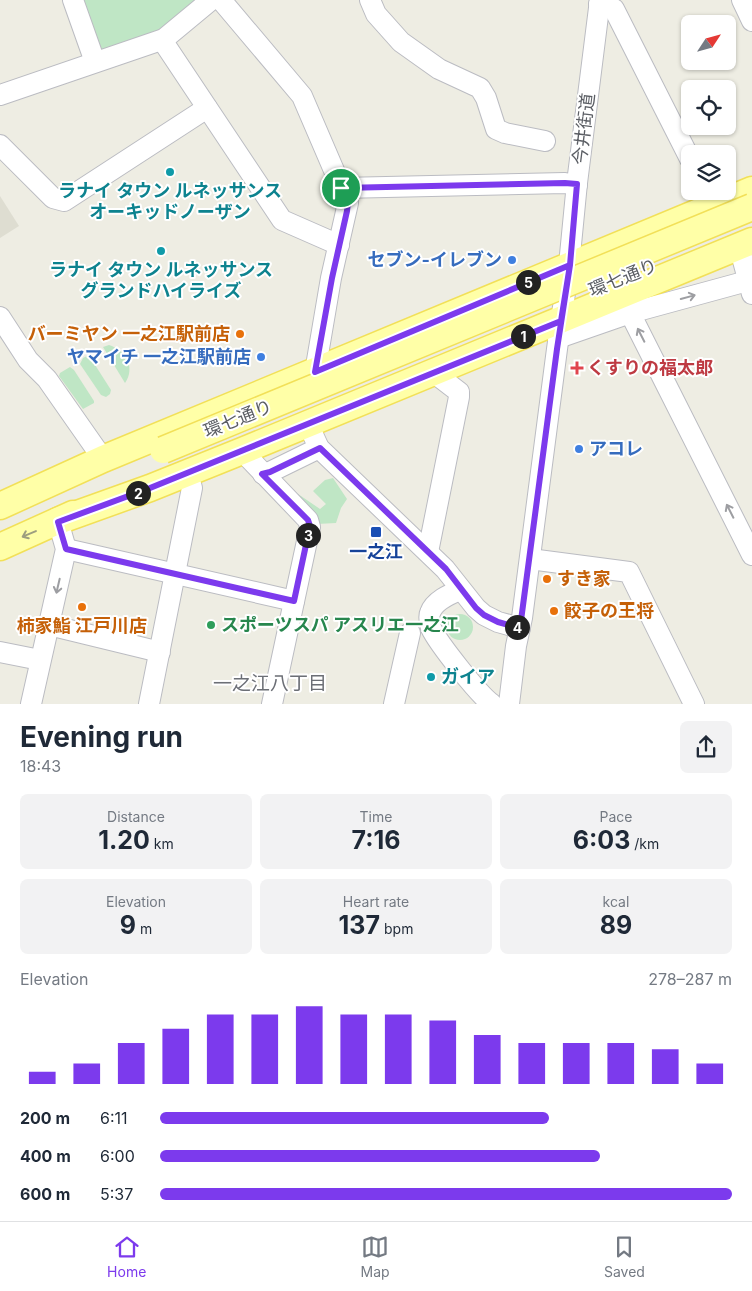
<!DOCTYPE html>
<html lang="en">
<head>
<meta charset="utf-8">
<style>
  :root { --surface:#fff; --page:#f2f2f3; --text:#1f2937; --muted:#747a83; --line:#e0e1e3; --accent:#7c3aed }
  body { margin:0; font-family:Inter,"Noto Sans JP",sans-serif; background:var(--page); color:var(--text); height:100vh; display:flex; flex-direction:column; font-size:19px; white-space:nowrap }
  * { box-sizing:border-box; margin:0 }
  p { font-size:16px; color:var(--muted) }
  .icon { flex:none; width:28px; height:28px; fill:none; stroke:currentColor; stroke-width:2; stroke-linecap:round; stroke-linejoin:round }
  .map { position:relative; height:704px; overflow:hidden }
  .drawer { display:flex; flex-direction:column; background:var(--surface); flex:1 }
  .drawer>* { flex:none }
  .needle { width:32px; rotate:54deg }
  .controls { position:absolute; left:681px; top:15px; display:grid; gap:10px }
  .controls a { display:grid; place-items:center; width:55px; height:55px; border-radius:8px; background:var(--surface); box-shadow:0 1px 4px #0004; font-size:25px }
  .pin { position:absolute; display:grid; place-items:center; width:42px; height:42px; color:#fff; margin:-21px; border:2px solid #fff; border-radius:50%; box-shadow:0 1px 5px #0007 }
  .km { position:absolute; width:25px; height:25px; margin:-12px; border-radius:50%; background:#222; color:#fff; font-size:14px; line-height:25px; text-align:center }
  .round { display:grid; place-items:center; flex:none; width:52px; height:52px; border-radius:8px; background:var(--page) }
  .summary { display:flex; align-items:center; justify-content:space-between; height:85px; padding:0 20px }
  h1 { font-size:28px; font-weight:700; line-height:38px }
  .metrics { display:grid; grid-template-columns:repeat(3,1fr); gap:8px; height:85px; padding:5px 20px }
  .metrics div { display:grid; align-content:center; border-radius:8px; background:var(--page); text-align:center }
  .metrics b { font-size:25px; font-weight:700 }
  .metrics small { font-size:14px; font-weight:400 }
  .metrics p { font-size:14px }
  .chart { height:140px; padding:10px 20px }
  .chart p { display:flex; justify-content:space-between }
  .chart svg { width:100%; height:90px; margin-top:5px; stroke:var(--accent); stroke-width:6 }
  ul { padding:0 20px; list-style:none; font-size:16px }
  li { display:grid; grid-template-columns:80px 60px 1fr; align-items:center; height:38px }
  li i { height:12px; border-radius:6px; background:var(--accent) }
  .tabs { display:flex; justify-content:space-around; align-items:center; height:70px; border-top:1px solid var(--line); background:var(--surface); font-size:14px; color:var(--muted) }
  .tabs a { display:grid; justify-items:center; gap:2px }
  .tabs .on { color:var(--accent) }
  .map>svg:first-child { display:block }
  .education { fill:#deddd1 }
  .green { fill:#bfe6c5 }
  .lines { fill:none; stroke-linecap:round; stroke-linejoin:round }
  .minor-casing { stroke:#bbbcc2; stroke-width:22 }
  .major-casing { stroke:#f2e058; stroke-width:29 }
  .minor { stroke:#fff; stroke-width:20 }
  .major { stroke:#ffffa7; stroke-width:26 }
  .major-bridge-casing { stroke:#f2e058; stroke-width:29; stroke-linecap:butt }
  .major-bridge { stroke:#ffffa7; stroke-width:26 }
  .oneway { stroke:#9d9ea2 }
  .oneway2 { stroke:#9d9e7f }
  .route-casing { stroke:#fff; stroke-width:10 }
  .route { stroke:#7c3aed; stroke-width:6 }
  .culture-dot { fill:#0f9aa8; stroke:#fff; stroke-width:2 }
  .shop-dot { fill:#3f7fe0; stroke:#fff; stroke-width:2 }
  .food-dot { fill:#e8710a; stroke:#fff; stroke-width:2 }
  .health-dot { fill:#e0444e; stroke:#fff; stroke-width:2 }
  .transit-dot { fill:#1a4fb4; stroke:#fff; stroke-width:2 }
  .leisure-dot { fill:#2e9e5b; stroke:#fff; stroke-width:2 }
  .labels { text-anchor:middle; stroke-width:4; stroke-linejoin:round; paint-order:stroke }
  .street-label { font-size:18px; fill:#5b5e64; stroke:#fff }
  .culture-label { font-size:18px; font-weight:bold; fill:#0d838f; stroke:#fff }
  .shop-label { font-size:18px; font-weight:bold; fill:#366cbe; stroke:#fff; text-anchor:end }
  .food-label { font-size:18px; font-weight:bold; fill:#c56008; stroke:#fff; text-anchor:start }
  .health-label { font-size:18px; font-weight:bold; fill:#be3a42; stroke:#fff; text-anchor:start }
  .transit-label { font-size:18px; font-weight:bold; fill:#164399; stroke:#fff }
  .leisure-label { font-size:18px; font-weight:bold; fill:#27864d; stroke:#fff; text-anchor:start }
  .neighbourhood-label { font-size:19px; fill:#6c6f76; stroke:#fff }
</style>
</head>
<body>
<div class="map">
<svg width="752" height="704" viewBox="0 0 752 704">
  <rect width="100%" height="100%" fill="#eeede3"/>
  <!-- education -->
  <polygon class="education" points="0,196 19,226 0,238"/>
  <!-- green -->
  <g class="green">
    <polygon points="78,0 203,0 161,34 106,53 96,48"/>
    <path d="M 109,345 C 125,350 136,367 125,383 L 103,347 Z"/>
    <polygon points="87,356 90,357 111,390 110,394 106,397 101,395 80,364 83,358"/>
    <polygon points="70,367 74,370 94,401 94,403 83,409 59,376 60,373"/>
    <polygon points="333,478 347,499 341,508 336,523 317,524 291,500 298,494 320,509 326,504 313,491 325,480"/>
    <circle cx="460" cy="627" r="13"/>
  </g>
  <g class="lines">
    <defs>
      <g id="minor">
        <polyline points="73,0 95,62"/>
        <polyline points="221,0 302,96 348,203 331,278 315,372"/>
        <polyline points="370,0 376,14 401,42 439,69 480,88 486,98 496,129 505,133 545,141"/>
        <polyline points="742,0 752,21"/>
        <polyline points="599,4 614,9 690,159"/>
        <polyline points="162,40 282,220 339,245"/>
        <polyline points="0,95 164,39 211,0"/>
        <polyline points="0,145 53,198 64,201 207,108"/>
        <polyline points="341,188 565,183 577,185"/>
        <polyline points="739,246 752,294"/>
        <polyline points="630,313 752,555"/>
        <polyline points="0,317 28,360 47,379 103,459"/>
        <polyline points="558,338 630,313 740,283 752,275"/>
        <polyline points="308,424 319,448 445,569 476,608 484,615 498,622 520,628"/>
        <polyline points="242,451 308,520 310,527 272,704"/>
        <polyline points="263,474 270,472 319,448"/>
        <polyline points="66,549 294,601"/>
        <polyline points="428,552 459,397 459,392 433,372"/>
        <polyline points="530,559 629,572 694,704"/>
        <path d="M 460,590 C 450,594 434,601 430,613 C 428,617 430,623 431,628 C 438,643 479,695 492,704"/>
        <polyline points="49,625 160,652"/>
        <polyline points="0,652 40,660"/>
        <polyline points="31,704 66,549 58,521"/>
        <polyline points="149,704 192,488 188,473"/>
        <polyline points="394,704 410,633"/>
        <polyline points="509,704 516,646 522,618 557,349 569,265 577,183 600,0"/>
      </g>
      <g id="major">
        <polyline points="0,506 103,459 752,190"/>
        <polyline points="58,521 150,488 242,451 752,241"/>
        <polyline points="0,547 73,514"/>
      </g>
    </defs>
    <!-- minor casing -->
    <use href="#minor" class="minor-casing"/>
    <!-- major casing -->
    <use href="#major" class="major-casing"/>
    <!-- minor -->
    <use href="#minor" class="minor"/>
    <!-- major -->
    <use href="#major" class="major"/>
    <defs>
      <polyline id="major-bridge" points="163,450 752,207"/>
    </defs>
    <!-- major-bridge casing -->
    <use href="#major-bridge" class="major-bridge-casing"/>
    <!-- major-bridge -->
    <use href="#major-bridge" class="major-bridge"/>
  </g>
  <!-- one-way arrows -->
  <defs><path id="oneway-shaft" d="M-6 0H5M1.5-3L5.5 0L1.5 3" fill="none" stroke-width="1.6" stroke-linecap="round" stroke-linejoin="round" transform="scale(1.25)"/></defs>
  <g class="oneway">
    <use href="#oneway-shaft" transform="translate(688 297) rotate(-15)"/>
    <use href="#oneway-shaft" transform="translate(641 335) rotate(-117)"/>
    <use href="#oneway-shaft" transform="translate(730 511) rotate(-117)"/>
    <use href="#oneway-shaft" transform="translate(58 586) rotate(103)"/>
  </g>
  <use class="oneway2" href="#oneway-shaft" transform="translate(29 534) rotate(157)"/>
  <g class="lines">
    <defs>
      <polyline id="route" points="341,188 565,183 577,184 570,265 561,321 150,488 58,522 66,549 294,601 310,526 308,520 262,474 270,472 320,448 446,569 476,608 484,615 498,622 520,628 557,349 570,265 315,372 332,278 347,211 348,203 341,188"/>
    </defs>
    <!-- route casing -->
    <use href="#route" class="route-casing"/>
    <!-- route -->
    <use href="#route" class="route"/>
  </g>
  <!-- markers -->
  <g class="culture-dot">
    <circle cx="170" cy="172" r="5"/>
    <circle cx="161" cy="251" r="5"/>
    <circle cx="431" cy="677" r="5"/>
  </g>
  <g class="shop-dot">
    <circle cx="512" cy="260" r="5"/>
    <circle cx="261" cy="357" r="5"/>
    <circle cx="579" cy="449" r="5"/>
  </g>
  <g class="food-dot">
    <circle cx="240" cy="334" r="5"/>
    <circle cx="547" cy="579" r="5"/>
    <circle cx="82" cy="607" r="5"/>
    <circle cx="554" cy="611" r="5"/>
  </g>
  <path class="health-dot" d="M574.5 360.5h5v5h5v5h-5v5h-5v-5h-5v-5h5z"/>
  <rect class="transit-dot" x="370" y="526" width="12" height="12" rx="2.5"/>
  <circle class="leisure-dot" cx="211" cy="625" r="5"/>
  <g class="labels">
    <!-- street labels -->
    <g class="street-label">
      <text transform="translate(584 129) rotate(-83)" y="6">今井街道</text>
      <text transform="translate(623 278) rotate(-22)" y="6">環七通り</text>
      <text transform="translate(238 419) rotate(-22)" y="6">環七通り</text>
    </g>
    <!-- culture labels -->
    <g class="culture-label">
      <text x="170" y="197">ラナイ タウン ルネッサンス<tspan x="170" dy="21">オーキッドノーザン</tspan></text>
      <text x="161" y="276">ラナイ タウン ルネッサンス<tspan x="161" dy="21">グランドハイライズ</tspan></text>
      <text x="441" y="683" text-anchor="start">ガイア</text>
    </g>
    <!-- shop labels -->
    <g class="shop-label">
      <text x="502" y="266">セブン-イレブン</text>
      <text x="251" y="363">ヤマイチ 一之江駅前店</text>
      <text x="589" y="455" text-anchor="start">アコレ</text>
    </g>
    <!-- food labels -->
    <g class="food-label">
      <text x="230" y="340" text-anchor="end">バーミヤン 一之江駅前店</text>
      <text x="557" y="585">すき家</text>
      <text x="564" y="617">餃子の王将</text>
      <text x="82" y="632" text-anchor="middle">柿家鮨 江戸川店</text>
    </g>
    <!-- health labels -->
    <g class="health-label">
      <text x="587" y="374">くすりの福太郎</text>
    </g>
    <!-- transit labels -->
    <g class="transit-label">
      <text x="376" y="558">一之江</text>
    </g>
    <!-- leisure labels -->
    <g class="leisure-label">
      <text x="221" y="631">スポーツスパ アスリエ一之江</text>
    </g>
    <!-- neighbourhood labels -->
    <g class="neighbourhood-label">
      <text x="270" y="690">一之江八丁目</text>
    </g>
  </g>
</svg>
<div class="controls">
<a><svg class="needle" viewBox="-14 -14 28 28"><path d="M0-13l5 13h-10z" fill="#e53935"/><path d="M0 13l5-13h-10z" fill="#747a83"/></svg></a>
<a><svg class="icon" aria-label="locate" viewBox="0 0 24 24"><circle cx="12" cy="12" r="6"/><path d="M12 2v4M12 18v4M2 12h4M18 12h4"/></svg></a>
<a><svg class="icon" aria-label="layers" viewBox="0 0 24 24"><path d="M12 4l9 5-9 5-9-5zM3 14l9 5 9-5"/></svg></a>
</div>
<div class="pin" style="left:341px;top:188px;background:#1e9e55"><svg class="icon" aria-label="arrive" viewBox="0 0 24 24"><path d="M6 21V4h12l-3 4 3 4H6"/></svg></div>
<b class="km" style="left:523px;top:336px">1</b>
<b class="km" style="left:138px;top:493px">2</b>
<b class="km" style="left:308px;top:535px">3</b>
<b class="km" style="left:517px;top:627px">4</b>
<b class="km" style="left:528px;top:282px">5</b>
</div>
<section class="drawer">
<div class="summary"><div><h1>Evening run</h1><p>18:43</p></div><a class="round"><svg class="icon" aria-label="share" viewBox="0 0 24 24"><path d="M12 15V3M7 8l5-5 5 5M5 13v7h14v-7"/></svg></a></div>
<div class="metrics">
<div><p>Distance</p><b>1.20<small> km</small></b></div>
<div><p>Time</p><b>7:16</b></div>
<div><p>Pace</p><b>6:03<small> /km</small></b></div>
</div>
<div class="metrics">
<div><p>Elevation</p><b>9<small> m</small></b></div>
<div><p>Heart rate</p><b>137<small> bpm</small></b></div>
<div><p>kcal</p><b>89</b></div>
</div>
<div class="chart"><p><span>Elevation</span>278–287 m</p>
<svg viewBox="0 0 160 44" preserveAspectRatio="none"><path d="M5 44V38M15 44V34M25 44V24M35 44V17M45 44V10M55 44V10M65 44V6M75 44V10M85 44V10M95 44V13M105 44V20M115 44V24M125 44V24M135 44V24M145 44V27M155 44V34"/></svg>
</div>
<ul>
<li><b>200 m</b>6:11<i style="width:68%"></i></li>
<li><b>400 m</b>6:00<i style="width:77%"></i></li>
<li><b>600 m</b>5:37<i style="width:100%"></i></li>
</ul>
</section>
<nav class="tabs">
<a class="on"><svg class="icon" aria-label="home" viewBox="0 0 24 24"><path d="M3 11l9-7 9 7M6 9v11h12V9"/></svg>Home</a>
<a><svg class="icon" aria-label="map" viewBox="0 0 24 24"><path d="M3 6l6-2 6 2 6-2v14l-6 2-6-2-6 2zM9 4v14M15 6v14"/></svg>Map</a>
<a><svg class="icon" aria-label="saved" viewBox="0 0 24 24"><path d="M7 4h10v16l-5-4-5 4z"/></svg>Saved</a>
</nav>
</body>
</html>
